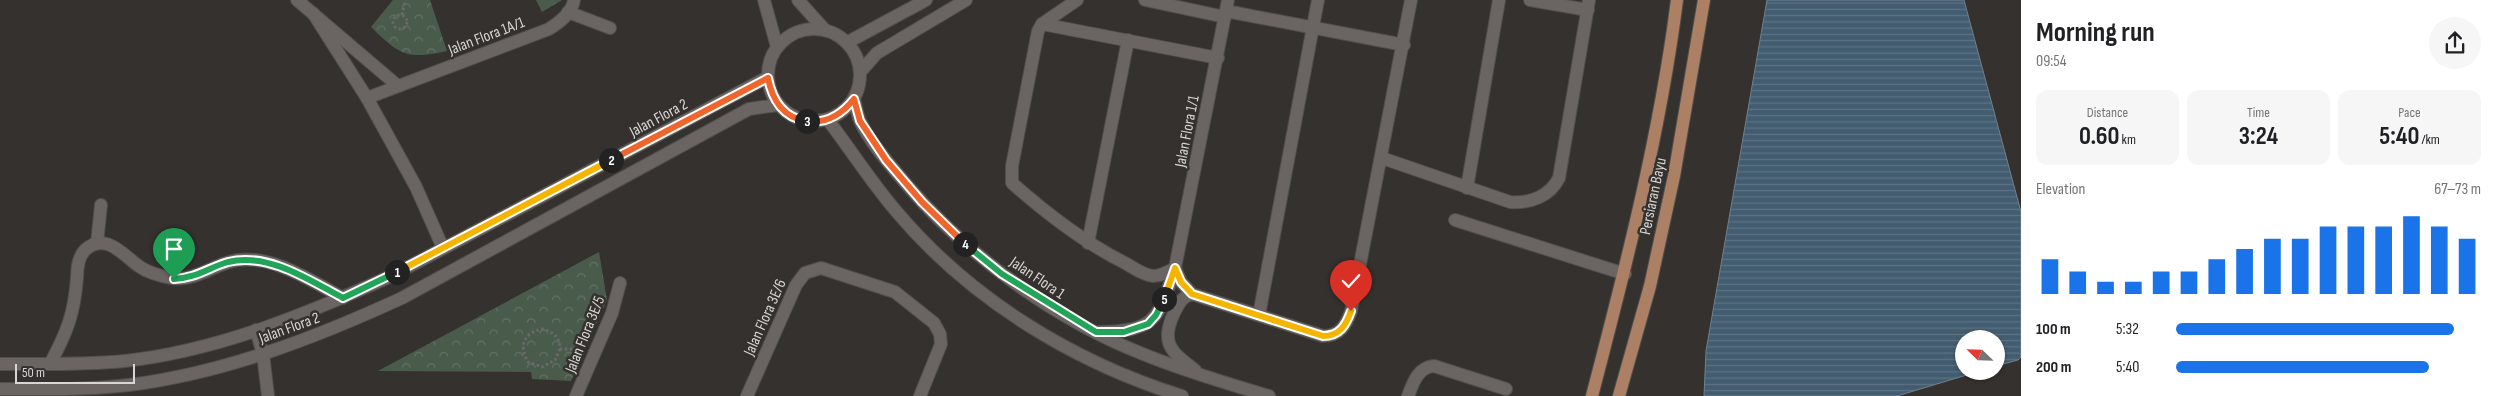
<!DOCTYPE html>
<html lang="en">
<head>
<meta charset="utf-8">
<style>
  :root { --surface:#fff; --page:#f6f6f6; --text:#202124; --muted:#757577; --accent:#1a73e8 }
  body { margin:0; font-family:"Sofia Sans Condensed",sans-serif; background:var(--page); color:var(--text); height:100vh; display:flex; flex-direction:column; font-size:19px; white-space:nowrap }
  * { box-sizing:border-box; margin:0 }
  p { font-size:16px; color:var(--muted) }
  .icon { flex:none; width:28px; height:28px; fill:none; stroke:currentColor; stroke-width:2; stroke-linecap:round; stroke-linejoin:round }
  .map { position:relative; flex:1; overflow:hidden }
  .sheet { display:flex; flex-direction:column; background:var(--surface); width:475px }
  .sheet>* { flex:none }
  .needle { width:32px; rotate:293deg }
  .fabs { position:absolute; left:1955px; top:330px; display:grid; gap:10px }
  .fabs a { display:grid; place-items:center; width:50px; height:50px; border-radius:50%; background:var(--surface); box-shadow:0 1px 4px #0004; font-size:25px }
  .scale { position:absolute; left:15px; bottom:12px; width:120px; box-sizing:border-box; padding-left:5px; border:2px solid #d8d6d4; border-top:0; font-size:14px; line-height:18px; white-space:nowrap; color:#d8d6d4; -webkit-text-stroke:4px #35312e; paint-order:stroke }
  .pin { position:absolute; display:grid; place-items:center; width:42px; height:42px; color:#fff; margin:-51px -21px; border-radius:50% 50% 50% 0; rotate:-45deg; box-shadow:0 0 5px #0007 }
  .pin .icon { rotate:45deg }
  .km { position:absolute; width:25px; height:25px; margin:-12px; border-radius:50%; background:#222; color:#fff; font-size:14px; line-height:25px; text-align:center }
  .round { display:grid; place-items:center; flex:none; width:52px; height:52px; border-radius:26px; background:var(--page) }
  .headline { display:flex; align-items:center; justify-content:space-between; height:85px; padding:0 15px }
  h1 { font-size:28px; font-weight:700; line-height:38px }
  .stats { display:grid; grid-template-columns:repeat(3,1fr); gap:8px; height:85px; padding:5px 15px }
  .stats div { display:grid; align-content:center; border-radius:12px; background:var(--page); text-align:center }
  .stats b { font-size:25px; font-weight:700 }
  .stats small { font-size:14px; font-weight:400 }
  .stats p { font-size:14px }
  .chart { height:140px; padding:10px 15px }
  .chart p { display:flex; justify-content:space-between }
  .chart svg { width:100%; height:90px; margin-top:5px; stroke:var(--accent); stroke-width:6 }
  ul { padding:0 15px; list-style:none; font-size:16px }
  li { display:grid; grid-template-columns:80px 60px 1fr; align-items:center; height:38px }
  li i { height:12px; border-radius:6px; background:var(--accent) }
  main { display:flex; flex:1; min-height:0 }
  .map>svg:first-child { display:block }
  .park { fill:url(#park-crowns) }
  .water { fill:url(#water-rules); stroke:#6f818e }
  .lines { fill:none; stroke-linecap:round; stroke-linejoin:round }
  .minor-casing { stroke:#514e4b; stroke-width:14 }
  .major-casing { stroke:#514e4b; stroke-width:14 }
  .path { stroke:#6b6865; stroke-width:3; stroke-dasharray:2.5 2.5; stroke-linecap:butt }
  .minor { stroke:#6a6562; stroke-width:12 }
  .major { stroke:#ab8065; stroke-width:12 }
  .split-1-casing { stroke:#fff; stroke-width:10 }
  .split-2-casing { stroke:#fff; stroke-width:10 }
  .split-3-casing { stroke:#fff; stroke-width:10 }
  .split-4-casing { stroke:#fff; stroke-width:10 }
  .split-5-casing { stroke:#fff; stroke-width:10 }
  .split-6-casing { stroke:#fff; stroke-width:10 }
  .split-1 { stroke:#22a559; stroke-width:6 }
  .split-2 { stroke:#f5b400; stroke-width:6 }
  .split-3 { stroke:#f0652b; stroke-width:6 }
  .split-4 { stroke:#f0652b; stroke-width:6 }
  .split-5 { stroke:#22a559; stroke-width:6 }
  .split-6 { stroke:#f5b400; stroke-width:6 }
  .labels { text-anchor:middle; stroke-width:5; stroke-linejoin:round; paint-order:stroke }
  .street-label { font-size:16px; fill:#d8d6d4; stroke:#35312e }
</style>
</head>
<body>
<main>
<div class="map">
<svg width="2021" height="396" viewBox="0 0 2021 396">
  <defs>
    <pattern id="park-crowns" width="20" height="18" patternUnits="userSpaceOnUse" patternTransform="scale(1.25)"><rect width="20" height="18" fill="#495c4c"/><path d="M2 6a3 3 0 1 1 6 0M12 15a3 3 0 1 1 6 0" fill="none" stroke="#627365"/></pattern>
    <pattern id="water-rules" width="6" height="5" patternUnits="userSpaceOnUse" patternTransform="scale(1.25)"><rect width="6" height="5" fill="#425c70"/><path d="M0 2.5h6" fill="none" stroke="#5d7384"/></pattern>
  </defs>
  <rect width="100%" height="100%" fill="#35312e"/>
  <!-- park -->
  <g class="park">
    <path d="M 393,0 L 430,0 L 447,51 C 406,60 400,55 371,27 Z"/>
    <polygon points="536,0 562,0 542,12"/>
    <polygon points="599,252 607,300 571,381 532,379 531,372 378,371"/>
  </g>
  <!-- water -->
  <polygon class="water" points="1767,0 1964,0 2021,212 2021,357 2018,360 1996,366 1996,339 1964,339 1964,371 1980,371 1897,396 1704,396 1706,351"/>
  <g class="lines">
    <defs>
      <g id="minor">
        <polyline points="297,0 398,86"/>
        <polyline points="764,0 777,47"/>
        <polyline points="798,0 824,29"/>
        <path d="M 1077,0 L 1042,24 L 1038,31 L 1012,166 L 1012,183 C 1047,214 1083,242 1125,263 C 1134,268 1143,275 1153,276 C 1161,276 1168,272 1175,268"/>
        <polyline points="1145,0 1225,17"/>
        <polyline points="1530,0 1588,10"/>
        <polyline points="1226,11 1404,45"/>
        <polyline points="568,12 610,28"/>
        <polyline points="313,13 367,98 416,187 443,248"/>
        <polyline points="1042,24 1218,58"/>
        <circle cx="814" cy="75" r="46"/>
        <polyline points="848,42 926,0"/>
        <polyline points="861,71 877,53 966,0"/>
        <path d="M 367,98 L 549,29 C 560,22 572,13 574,0"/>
        <path d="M 854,99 C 856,106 857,114 860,121 C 870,143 892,167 907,185 C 968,256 1056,320 1143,354 C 1184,371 1226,383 1269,396"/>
        <path d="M 828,120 C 851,150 871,182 896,211 C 970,299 1073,362 1182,396"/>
        <path d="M 1382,158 L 1510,202 C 1530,204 1550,196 1559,178 L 1589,0"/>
        <polyline points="1467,188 1499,0"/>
        <polyline points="1455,220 1625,274"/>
        <polyline points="97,243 101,205"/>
        <polyline points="1088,243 1128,40"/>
        <path d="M 1175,268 L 1181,282 L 1192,294 L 1323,336 C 1340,336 1346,325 1351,311 L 1411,0"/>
        <path d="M 1192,294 C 1181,297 1179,304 1174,313 C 1160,343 1171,352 1195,370"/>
        <polyline points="1259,315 1318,0"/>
        <polyline points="256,330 263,354 268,396"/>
        <path d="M 1098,332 C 1156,331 1158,320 1175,268 L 1228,0"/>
        <path d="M 0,364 C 41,364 84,365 125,361 C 217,351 307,314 391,276 L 768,77"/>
        <path d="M 50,364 C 67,332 74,315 77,278 C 77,269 78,257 85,250 C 106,231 124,256 140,267 C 149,273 160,276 172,278 C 192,281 208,269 226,263 C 265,249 310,280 343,298"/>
        <path d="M 0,389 C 42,389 86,390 129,385 C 224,373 315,338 402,298 L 749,109 L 778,105"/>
        <polyline points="576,396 612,313 620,283"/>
        <polyline points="747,396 796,285 805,273 821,268 895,292 934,323 940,334 941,344 920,396"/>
        <path d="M 1408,396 C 1413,383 1418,367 1434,366 L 1506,389"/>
      </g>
      <g id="major">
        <path d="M 1592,396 C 1626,266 1660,134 1677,0"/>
        <polyline points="1619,396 1650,286 1674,176 1704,0"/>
      </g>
    </defs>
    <!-- minor casing -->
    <use href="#minor" class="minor-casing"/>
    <!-- major casing -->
    <use href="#major" class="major-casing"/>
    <!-- path -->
    <g class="path">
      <polyline points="402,15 405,0"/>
      <circle cx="400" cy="22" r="7"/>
      <path d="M 560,349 L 555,360 L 542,367 L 528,362 C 518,346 524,332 543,329 C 553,332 560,337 560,349 L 581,349"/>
    </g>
    <!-- minor -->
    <use href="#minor" class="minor"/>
    <!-- major -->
    <use href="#major" class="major"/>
  </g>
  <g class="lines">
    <defs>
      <path id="split-1" d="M 174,279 C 196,278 208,268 228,262 C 268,252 309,280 343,298 L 397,272"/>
      <polyline id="split-2" points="397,272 611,160"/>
      <path id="split-3" d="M 611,160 L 768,78 C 772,99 783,118 807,121"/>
      <path id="split-4" d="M 807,121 C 827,124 842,114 854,99 L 860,121 L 886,160 L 922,202 L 965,244"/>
      <polyline id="split-5" points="965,244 1002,274 1096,332 1124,332 1148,324 1156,315 1164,299"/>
      <path id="split-6" d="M 1164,299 L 1175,268 L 1181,282 L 1192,294 L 1323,336 C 1340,336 1346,325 1351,311"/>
    </defs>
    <!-- split-1 casing -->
    <use href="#split-1" class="split-1-casing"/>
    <!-- split-2 casing -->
    <use href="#split-2" class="split-2-casing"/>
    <!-- split-3 casing -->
    <use href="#split-3" class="split-3-casing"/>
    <!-- split-4 casing -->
    <use href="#split-4" class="split-4-casing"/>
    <!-- split-5 casing -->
    <use href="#split-5" class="split-5-casing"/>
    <!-- split-6 casing -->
    <use href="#split-6" class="split-6-casing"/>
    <!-- split-1 -->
    <use href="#split-1" class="split-1"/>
    <!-- split-2 -->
    <use href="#split-2" class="split-2"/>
    <!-- split-3 -->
    <use href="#split-3" class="split-3"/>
    <!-- split-4 -->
    <use href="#split-4" class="split-4"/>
    <!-- split-5 -->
    <use href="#split-5" class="split-5"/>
    <!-- split-6 -->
    <use href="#split-6" class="split-6"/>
  </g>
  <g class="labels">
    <!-- street labels -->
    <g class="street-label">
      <text transform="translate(486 35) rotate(-21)" y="6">Jalan Flora 1A/1</text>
      <text transform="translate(658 117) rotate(-28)" y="6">Jalan Flora 2</text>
      <text transform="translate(1186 131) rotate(-79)" y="6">Jalan Flora 1/1</text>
      <text transform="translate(1652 196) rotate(-78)" y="6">Persiaran Bayu</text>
      <text transform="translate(1038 277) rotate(34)" y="6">Jalan Flora 1</text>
      <text transform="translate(764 317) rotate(-66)" y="6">Jalan Flora 3E/6</text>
      <text transform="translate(289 327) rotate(-20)" y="6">Jalan Flora 2</text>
      <text transform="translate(584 334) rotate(-68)" y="6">Jalan Flora 3E/5</text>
    </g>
  </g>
</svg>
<div class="fabs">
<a><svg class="needle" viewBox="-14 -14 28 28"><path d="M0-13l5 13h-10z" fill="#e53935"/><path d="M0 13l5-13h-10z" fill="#757577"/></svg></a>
</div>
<div class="scale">50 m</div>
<div class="pin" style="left:174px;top:279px;background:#1e9e55"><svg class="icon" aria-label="arrive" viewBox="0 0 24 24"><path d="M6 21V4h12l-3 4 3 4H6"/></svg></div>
<div class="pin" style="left:1351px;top:311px;background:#d93025"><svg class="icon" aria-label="check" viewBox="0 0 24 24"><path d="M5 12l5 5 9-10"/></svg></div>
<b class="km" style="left:397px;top:272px">1</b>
<b class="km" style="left:611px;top:160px">2</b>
<b class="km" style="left:807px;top:121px">3</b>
<b class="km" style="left:965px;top:244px">4</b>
<b class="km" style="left:1164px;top:299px">5</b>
</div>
<section class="sheet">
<div class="headline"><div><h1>Morning run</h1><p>09:54</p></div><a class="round"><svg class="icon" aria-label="share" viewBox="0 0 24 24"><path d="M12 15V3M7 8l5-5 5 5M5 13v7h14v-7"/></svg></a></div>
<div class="stats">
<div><p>Distance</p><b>0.60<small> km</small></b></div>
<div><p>Time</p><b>3:24</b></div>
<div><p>Pace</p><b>5:40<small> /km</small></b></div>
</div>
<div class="chart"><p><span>Elevation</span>67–73 m</p>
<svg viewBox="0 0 160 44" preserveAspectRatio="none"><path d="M5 44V27M15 44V33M25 44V38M35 44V38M45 44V33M55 44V33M65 44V27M75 44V22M85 44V17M95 44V17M105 44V11M115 44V11M125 44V11M135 44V6M145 44V11M155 44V17"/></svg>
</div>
<ul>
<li><b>100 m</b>5:32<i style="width:91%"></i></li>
<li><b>200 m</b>5:40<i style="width:83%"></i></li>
</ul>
</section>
</main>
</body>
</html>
